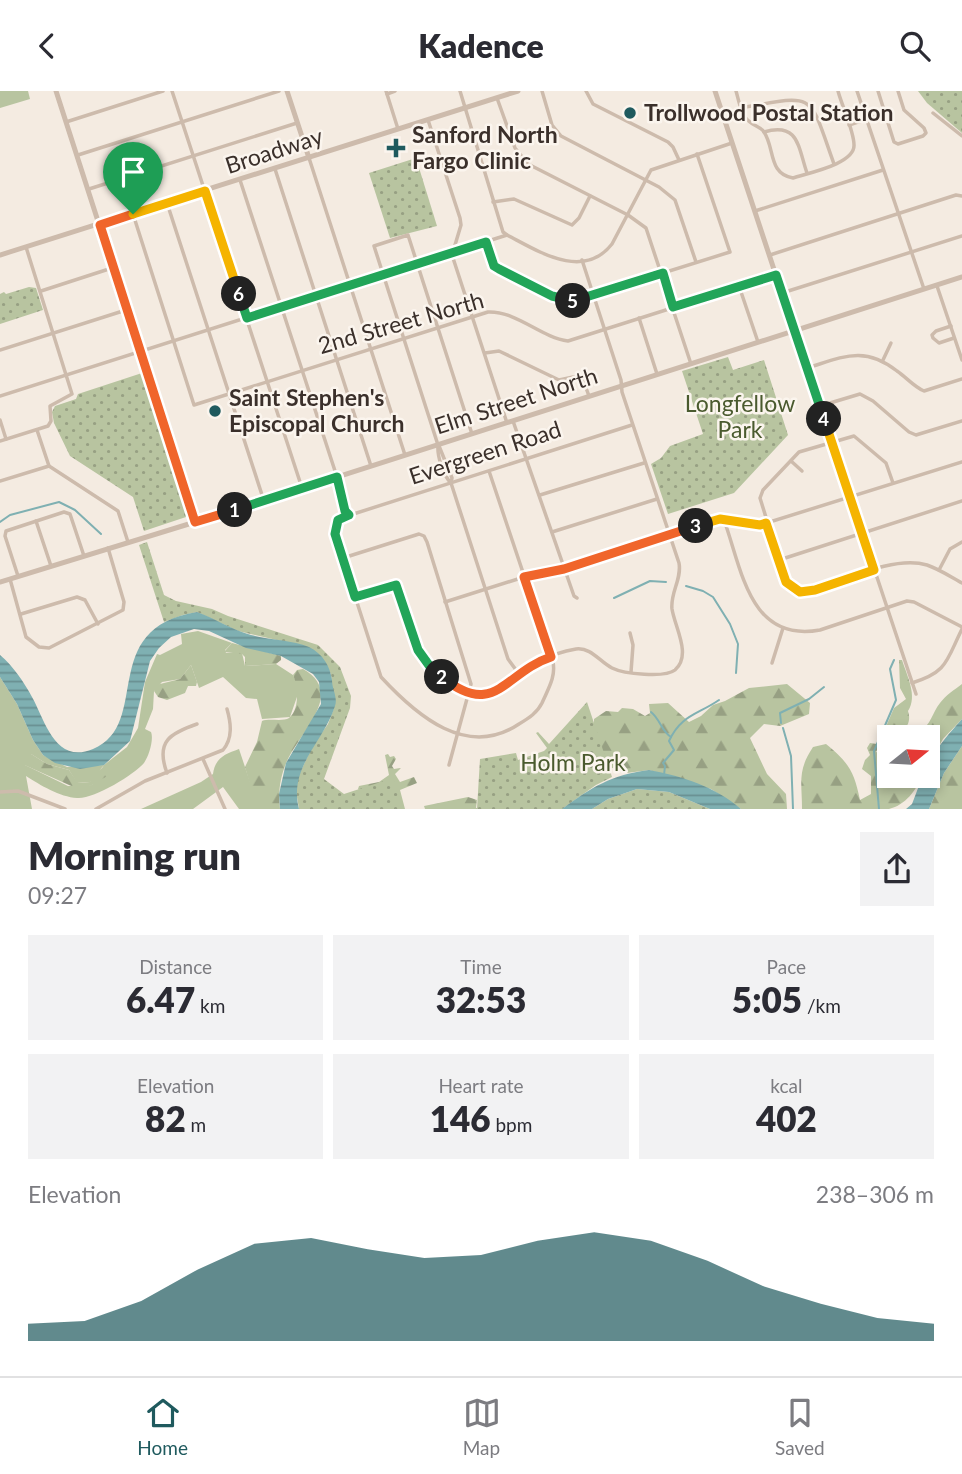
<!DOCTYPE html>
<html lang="en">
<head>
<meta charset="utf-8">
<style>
  :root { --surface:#fff; --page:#f2f2f3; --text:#2b2b33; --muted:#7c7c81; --line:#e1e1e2; --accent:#1f5a5e }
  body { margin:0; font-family:Lato,sans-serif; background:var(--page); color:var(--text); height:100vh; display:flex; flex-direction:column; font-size:26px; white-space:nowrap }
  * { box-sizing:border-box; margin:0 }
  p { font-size:23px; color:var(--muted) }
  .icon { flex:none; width:38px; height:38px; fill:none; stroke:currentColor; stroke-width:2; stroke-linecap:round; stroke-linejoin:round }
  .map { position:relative; height:718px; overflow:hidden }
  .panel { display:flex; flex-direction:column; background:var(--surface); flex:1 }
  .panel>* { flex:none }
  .needle { width:46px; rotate:72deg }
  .tools { position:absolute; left:877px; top:634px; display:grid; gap:14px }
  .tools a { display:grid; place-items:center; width:63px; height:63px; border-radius:0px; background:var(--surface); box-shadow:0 4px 10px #0003; font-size:35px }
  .pin { position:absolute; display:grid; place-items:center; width:60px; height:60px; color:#fff; margin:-72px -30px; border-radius:50% 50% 50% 0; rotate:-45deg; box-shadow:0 0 7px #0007 }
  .pin .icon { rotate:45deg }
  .km { position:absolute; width:35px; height:35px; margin:-18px; border-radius:50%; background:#222; color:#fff; font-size:19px; line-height:35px; text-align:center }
  .round { display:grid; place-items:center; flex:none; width:74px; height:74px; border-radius:0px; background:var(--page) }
  .head { display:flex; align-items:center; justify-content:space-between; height:119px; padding:0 28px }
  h1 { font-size:38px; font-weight:800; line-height:52px }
  .metrics { display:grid; grid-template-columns:repeat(3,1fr); gap:10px; height:119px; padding:7px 28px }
  .metrics div { display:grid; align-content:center; border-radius:0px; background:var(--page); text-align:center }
  .metrics b { font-size:35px; font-weight:800 }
  .metrics small { font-size:19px; font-weight:400 }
  .metrics p { font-size:19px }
  .chart { height:196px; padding:14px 28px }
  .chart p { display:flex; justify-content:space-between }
  .chart svg { width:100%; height:126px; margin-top:7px; fill:var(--accent); opacity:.7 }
  header { display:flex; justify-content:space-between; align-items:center; height:91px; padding:0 28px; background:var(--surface); font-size:32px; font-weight:800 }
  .tabs { display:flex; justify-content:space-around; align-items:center; height:98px; border-top:2px solid var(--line); background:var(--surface); font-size:19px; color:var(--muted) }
  .tabs a { display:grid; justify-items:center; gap:4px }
  .tabs .active { color:var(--accent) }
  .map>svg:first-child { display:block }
  .grass { fill:#b8c4a0; fill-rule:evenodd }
  .forest { fill:url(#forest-firs) }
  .park { fill:url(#park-dots) }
  .water { fill:url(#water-rules) }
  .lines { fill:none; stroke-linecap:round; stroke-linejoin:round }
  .stream { stroke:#7fb0b2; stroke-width:2 }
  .minor { stroke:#cdbbac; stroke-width:3.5 }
  .tertiary { stroke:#cdbbac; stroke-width:5 }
  .split-1-casing { stroke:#fff; stroke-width:14 }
  .split-2-casing { stroke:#fff; stroke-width:14 }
  .split-3-casing { stroke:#fff; stroke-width:14 }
  .split-4-casing { stroke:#fff; stroke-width:14 }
  .split-5-casing { stroke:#fff; stroke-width:14 }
  .split-6-casing { stroke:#fff; stroke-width:14 }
  .split-7-casing { stroke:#fff; stroke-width:14 }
  .split-1 { stroke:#f0652b; stroke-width:9 }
  .split-2 { stroke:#22a559; stroke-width:9 }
  .split-3 { stroke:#f0652b; stroke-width:9 }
  .split-4 { stroke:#f5b400; stroke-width:9 }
  .split-5 { stroke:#22a559; stroke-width:9 }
  .split-6 { stroke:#22a559; stroke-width:9 }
  .split-7 { stroke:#f5b400; stroke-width:9 }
  .poi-dot { fill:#1f5a5e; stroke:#fbf5ee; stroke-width:2.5 }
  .labels { text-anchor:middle; stroke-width:5; stroke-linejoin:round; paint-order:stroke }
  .poi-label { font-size:23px; font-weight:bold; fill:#3b302b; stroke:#fbf5ee; text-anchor:start }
  .street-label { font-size:23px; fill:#3b302b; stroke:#fbf5ee }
  .park-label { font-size:23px; fill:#4a5a2e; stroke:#fbf5ee }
</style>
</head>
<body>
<header><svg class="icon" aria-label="back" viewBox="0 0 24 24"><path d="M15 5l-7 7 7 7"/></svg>Kadence<svg class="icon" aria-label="search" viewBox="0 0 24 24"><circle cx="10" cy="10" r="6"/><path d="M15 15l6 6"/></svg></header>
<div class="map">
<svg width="962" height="718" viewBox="0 0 962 718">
  <defs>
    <pattern id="forest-firs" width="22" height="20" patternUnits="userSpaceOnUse" patternTransform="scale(1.75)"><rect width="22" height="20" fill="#b8c4a0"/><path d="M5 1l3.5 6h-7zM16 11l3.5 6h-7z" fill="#97a083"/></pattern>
    <pattern id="park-dots" width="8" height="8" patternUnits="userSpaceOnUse" patternTransform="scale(1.75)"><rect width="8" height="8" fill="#b8c4a0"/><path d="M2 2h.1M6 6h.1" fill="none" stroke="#97a083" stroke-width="1.8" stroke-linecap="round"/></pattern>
    <pattern id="water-rules" width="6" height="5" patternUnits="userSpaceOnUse" patternTransform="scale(1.75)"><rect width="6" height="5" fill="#7fb0b2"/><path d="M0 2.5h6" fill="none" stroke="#699091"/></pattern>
  </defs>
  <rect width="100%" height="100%" fill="#f4ebe1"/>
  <!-- grass -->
  <g class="grass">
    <polygon points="0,0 28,0 30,8 0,17"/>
    <path d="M 198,540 L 232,552 L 225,559 L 226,562 L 242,562 L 245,575 L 276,573 L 293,584 L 297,592 L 298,603 L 290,626 L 262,628 L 257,608 L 246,607 L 223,586 L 199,597 L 191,574 L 180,588 L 162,591 L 154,600 L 153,618 L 145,638 L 151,641 C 154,648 149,665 144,672 C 134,684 92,709 77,707 C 60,706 40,694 26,685 L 32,718 L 0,718 L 0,586 L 17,613 L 33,649 L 43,664 L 67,676 L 104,674 L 127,656 L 138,637 L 145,591 L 157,563 L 160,564 L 182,553 L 181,543 ZM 31,663 L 47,673 L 69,679 L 77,692 L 90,691 L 104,674 L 92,694 L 68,695 L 25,674 Z"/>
    <path d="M 239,658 L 255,706 L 262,718 L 239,718 L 223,696 L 193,718 L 141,718 L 201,691 L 213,683 C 215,667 225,663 239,658 Z"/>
  </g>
  <!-- forest -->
  <g class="forest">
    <polygon points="232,552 281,565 281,569 276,573 245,575 245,566 242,563 224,561"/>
    <path d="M 899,569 L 902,569 C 907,585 918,605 908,620 C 913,635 901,644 888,646 L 884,640 L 894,617 L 906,608 L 900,597 Z"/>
    <polygon points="191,574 197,591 196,595 188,595 185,602 167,609 158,606 154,600 156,594 180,588"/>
    <path d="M 303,578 C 346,602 300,641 287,670 C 280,686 278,701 280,718 L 257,718 L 245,676 L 257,651 L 262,630 C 269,627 283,631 289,627 C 300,619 298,594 293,584 L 297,579 Z"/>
    <polygon points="787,593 810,612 809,623 780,635 764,633 750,647 767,683 786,703 787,718 741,718 711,698 649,679 627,682 617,676 604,679 562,718 425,718 424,715 468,706 477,709 476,717 513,710 594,636 594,628 606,620 618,621 622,617 633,618 645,625 650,622 649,613 668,612 689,631 701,625 713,614 725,610 749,597"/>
    <path d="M 962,593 L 962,628 L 943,648 L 928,675 L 928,646 L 920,646 L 920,640 C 931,634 932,622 940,612 C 946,604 954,599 962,593 Z"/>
    <path d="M 870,652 L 877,653 L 879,659 L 876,660 L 882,670 L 886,669 L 889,684 L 923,684 C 916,699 906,714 889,718 L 802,718 C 802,691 797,680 813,656 L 826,653 C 849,672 854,680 860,709 L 871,703 L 871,685 L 862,678 L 865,669 L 870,664 L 867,657 Z"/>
    <polygon points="962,655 962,718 929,718 944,682"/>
    <polygon points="28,661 47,673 69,679 78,692 90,691 91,685 109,672 114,681 92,694 78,698 20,672 19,668"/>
    <polygon points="388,663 390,666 394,665 396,668 392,675 394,678 401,677 395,683 400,691 414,686 417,692 400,699 405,718 380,718 358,698 359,695 379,691 389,684 385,664"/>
  </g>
  <!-- park -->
  <g class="park">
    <polygon points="918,0 962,0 962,42 927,12"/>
    <polygon points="416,67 437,135 390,147 369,82"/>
    <polygon points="29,196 36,197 43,219 0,233 0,203 4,201 6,203"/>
    <polygon points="728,266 733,279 764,269 788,344 734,402 668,423 651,373 661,367 670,355 703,343 682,280"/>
    <polygon points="142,282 189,425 144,440 133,406 70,365 54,332 52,321 55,315 76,308 78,303"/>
    <polygon points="147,451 164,504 176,510 212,518 228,525 318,554 340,576 351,605 350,617 324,688 344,703 393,687 402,718 299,718 296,700 298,686 313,654 328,633 334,617 331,583 322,568 307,556 238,540 197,521 183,524 164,531 139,454"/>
    <polygon points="587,611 612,686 596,694 562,718 477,718 480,668 516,662 518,669 544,660 547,657 536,642 538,641 549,653"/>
    <polygon points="637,698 669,701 710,718 592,718 608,708"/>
  </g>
  <!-- water -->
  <g class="water">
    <path d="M 197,521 C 216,528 232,539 251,544 C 270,549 292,549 309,556 C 323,563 330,575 332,589 C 332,598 338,607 335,615 C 324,651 288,676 299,718 L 280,718 L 279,703 L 286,672 L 321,613 L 319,591 L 313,583 L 281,565 L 246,557 L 209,540 L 194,538 L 171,546 L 159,557 L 150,570 L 130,650 L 104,674 L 80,678 L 55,672 L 43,664 L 33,649 L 17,613 L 0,586 L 0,564 C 13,575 24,591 32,606 C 45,629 55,674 93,658 C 153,633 96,537 197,521 Z"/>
    <path d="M 962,628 L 962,655 L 944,682 L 929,718 L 906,718 L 912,713 L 923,684 L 928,684 C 928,664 949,643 962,628 Z"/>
    <path d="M 649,679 C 682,685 716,696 741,718 L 710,718 L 669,701 L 637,698 L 608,708 L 592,718 L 562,718 C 592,696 611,684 649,679 Z"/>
  </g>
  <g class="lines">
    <!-- stream -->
    <g class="stream">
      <polyline points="0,431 10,424 59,411 75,419 101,443"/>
      <polyline points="686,495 703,500 713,506 730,533 738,553 736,582"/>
      <polyline points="614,507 650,490 666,491"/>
      <path d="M 651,621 C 660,628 662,641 671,646"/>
      <polyline points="781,632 780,622 809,608 824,596"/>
      <polyline points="783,637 791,665 793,718"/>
      <path d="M 664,684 L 665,675 L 663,672 L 674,659 L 669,650 C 681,624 697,624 719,609"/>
      <polyline points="879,718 874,660 896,609 890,578 894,569"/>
    </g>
    <!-- minor -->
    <g class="minor">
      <polyline points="172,0 302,397"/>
      <polyline points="386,0 398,38"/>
      <polyline points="460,0 503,141 507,144"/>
      <polyline points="542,0 552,34 561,45 659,96 675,109 696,171"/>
      <polyline points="586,0 593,13 668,51 673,56 679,69"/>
      <path d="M 736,0 C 739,10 741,25 750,31 C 754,35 761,36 764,41 C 775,57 768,83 793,87 C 808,82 855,73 854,54 C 854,40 842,15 838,0"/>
      <polyline points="857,0 924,198"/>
      <polyline points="878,0 894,51 898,53 923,45 926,42 924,37 904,19 898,0"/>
      <polyline points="387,3 395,0"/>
      <polyline points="497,7 515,57 528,73 628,124 646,137 691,273"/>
      <path d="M 741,17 C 818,3 808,1 834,73"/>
      <polyline points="933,22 962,45"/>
      <polyline points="428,29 460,127 461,134 452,164 507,332"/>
      <polyline points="66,31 163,0"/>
      <polyline points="849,34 885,22"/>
      <path d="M 764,41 C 799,31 798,56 807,82"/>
      <polyline points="78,64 279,0"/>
      <polyline points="309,67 405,364"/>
      <polyline points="275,78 371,375"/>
      <polyline points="240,89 337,386 345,420 349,424"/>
      <polyline points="89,98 297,32"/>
      <polyline points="493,111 514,108 572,134 579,127 590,105"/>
      <polyline points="167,112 264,410"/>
      <polyline points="755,120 883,79"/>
      <path d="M 133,123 L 194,314 L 488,221 C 517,220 540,246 568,250 L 776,184"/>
      <polyline points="487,151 494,175 514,188 566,210 583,207 730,161 697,63"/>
      <polyline points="770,164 956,104 962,105"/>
      <polyline points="739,195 758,251"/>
      <polyline points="937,195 962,269"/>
      <polyline points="41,200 112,177"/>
      <polyline points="782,202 962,145"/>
      <polyline points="639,227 657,283"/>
      <polyline points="951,235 936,240 932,244 933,247 939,252 954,247"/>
      <polyline points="795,241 916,603"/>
      <polyline points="0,259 126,219"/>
      <polyline points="485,262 499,260 559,289 578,285 582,286 589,305"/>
      <polyline points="883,269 891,252"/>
      <path d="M 807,277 C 843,266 864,254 897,280 C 906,286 914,296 924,300 L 962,288"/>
      <path d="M 0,305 L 507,144 C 538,160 583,190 612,153 L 651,79 L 732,52"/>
      <polyline points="820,315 860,303 873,310 909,341 916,344 962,330"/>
      <polyline points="0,329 6,348"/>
      <polyline points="513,330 574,505 577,507"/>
      <polyline points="37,339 49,375 118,420 128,451"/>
      <path d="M 472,343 L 408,144 L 374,155 L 438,354 C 437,365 443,384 451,392 L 508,568 L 519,583"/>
      <polyline points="0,350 48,335 51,330 50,315 72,303 26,156"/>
      <polyline points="439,355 452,387 451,392"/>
      <polyline points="791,370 802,380"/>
      <path d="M 489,380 L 553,571 C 556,586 548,598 542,612 C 537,622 529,627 519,633 C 467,668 417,625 381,586 L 335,443 L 336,432 L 344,426 L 632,334"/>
      <polyline points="338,387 350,419 349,424"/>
      <polyline points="0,390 49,375"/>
      <path d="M 893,392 L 886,372 L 854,345 L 799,361 L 763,399 L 760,407 L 786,491 L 796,500 L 809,501 C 843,491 892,464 927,474 C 939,478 951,486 962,492"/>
      <polyline points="540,404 644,372"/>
      <path d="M 724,429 C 742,478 749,552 820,539 L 907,510 L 914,511 L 962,536"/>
      <polyline points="36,430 51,475"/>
      <polyline points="552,441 657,408"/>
      <polyline points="343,467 419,443 424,445 427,451 471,593 449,674"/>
      <polyline points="779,469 962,410"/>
      <polyline points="939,479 950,458 962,451"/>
      <polyline points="18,485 5,445 6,440 64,421 70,423 84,465"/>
      <polyline points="10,488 26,546 39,556 49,557 123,519 124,511 108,457"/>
      <path d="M 355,506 L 395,494 C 402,502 404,514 407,523 C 417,556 427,584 460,599 C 492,614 510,587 535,572 C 547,566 563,560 576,558 C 591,556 600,571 612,577 C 624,583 665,587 675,579 C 692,564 675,537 672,518 C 670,502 682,488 679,472 L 622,301 L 621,289 L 582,169"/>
      <polyline points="445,511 543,480 564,478 720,428 760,434 962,371"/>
      <polyline points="21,523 77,506 85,509 98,533"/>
      <polyline points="630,542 633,554 631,581"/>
      <polyline points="772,572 783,537"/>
      <path d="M 912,592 C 948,581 946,570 962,538"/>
      <polyline points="203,668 225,718"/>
      <path d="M 167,682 C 155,650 171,642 197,633"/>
      <polyline points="0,701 18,700 65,718"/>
      <path d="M 96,718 L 145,690 L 223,659 C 233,647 231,632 227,618"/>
    </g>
    <!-- tertiary -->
    <g class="tertiary">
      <polyline points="56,0 195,431"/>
      <polyline points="287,0 309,67"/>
      <polyline points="715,0 794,239"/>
      <polyline points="0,164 518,0"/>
      <polyline points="0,491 231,420 962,186"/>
    </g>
  </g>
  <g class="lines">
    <defs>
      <polyline id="split-1" points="133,123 100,134 195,431 235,419"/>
      <polyline id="split-2" points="235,419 337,386 345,420 349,424 338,429 335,443 355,506 396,494 418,559 431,577 442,586"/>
      <path id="split-3" d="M 442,586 C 495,629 505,581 551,566 L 524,486 L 564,478 L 696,435"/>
      <polyline id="split-4" points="696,435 720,428 760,434 766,432 786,491 800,501 815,499 874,479 824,328"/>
      <polyline id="split-5" points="573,210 663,182 673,216 776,184 824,328"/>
      <polyline id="split-6" points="239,203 247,227 486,151 494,175 499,178 552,205 573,210"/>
      <polyline id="split-7" points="133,123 205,100 239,203"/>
    </defs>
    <!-- split-1 casing -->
    <use href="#split-1" class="split-1-casing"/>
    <!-- split-2 casing -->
    <use href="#split-2" class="split-2-casing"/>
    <!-- split-3 casing -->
    <use href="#split-3" class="split-3-casing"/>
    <!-- split-4 casing -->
    <use href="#split-4" class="split-4-casing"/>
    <!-- split-5 casing -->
    <use href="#split-5" class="split-5-casing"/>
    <!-- split-6 casing -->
    <use href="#split-6" class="split-6-casing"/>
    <!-- split-7 casing -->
    <use href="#split-7" class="split-7-casing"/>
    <!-- split-1 -->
    <use href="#split-1" class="split-1"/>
    <!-- split-2 -->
    <use href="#split-2" class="split-2"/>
    <!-- split-3 -->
    <use href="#split-3" class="split-3"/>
    <!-- split-4 -->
    <use href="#split-4" class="split-4"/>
    <!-- split-5 -->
    <use href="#split-5" class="split-5"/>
    <!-- split-6 -->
    <use href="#split-6" class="split-6"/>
    <!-- split-7 -->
    <use href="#split-7" class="split-7"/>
  </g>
  <!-- markers -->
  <g class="poi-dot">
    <circle cx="630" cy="22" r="7"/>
    <path d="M392.5 46.5h7v7h7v7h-7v7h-7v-7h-7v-7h7z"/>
    <circle cx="215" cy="320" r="7"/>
  </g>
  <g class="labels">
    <!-- poi labels -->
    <g class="poi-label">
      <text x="644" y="30">Trollwood Postal Station</text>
      <text x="412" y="52">Sanford North<tspan x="412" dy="26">Fargo Clinic</tspan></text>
      <text x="229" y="315">Saint Stephen's<tspan x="229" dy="26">Episcopal Church</tspan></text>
    </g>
    <!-- street labels -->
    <g class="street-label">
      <text transform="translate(274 60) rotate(-18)" y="8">Broadway</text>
      <text transform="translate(401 232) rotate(-16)" y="8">2nd Street North</text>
      <text transform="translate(516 310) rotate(-18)" y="8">Elm Street North</text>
      <text transform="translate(485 362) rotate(-18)" y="8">Evergreen Road</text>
    </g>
    <!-- park labels -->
    <g class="park-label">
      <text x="740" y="321">Longfellow<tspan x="740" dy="26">Park</tspan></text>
      <text x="573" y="680">Holm Park</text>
    </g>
  </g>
</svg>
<div class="tools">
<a><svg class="needle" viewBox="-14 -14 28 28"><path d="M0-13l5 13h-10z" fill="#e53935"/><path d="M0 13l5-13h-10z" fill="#7c7c81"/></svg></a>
</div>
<div class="pin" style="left:133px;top:123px;background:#1e9e55"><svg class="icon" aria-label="arrive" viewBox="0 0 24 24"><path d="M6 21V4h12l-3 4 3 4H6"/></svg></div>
<b class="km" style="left:235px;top:419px">1</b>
<b class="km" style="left:442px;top:586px">2</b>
<b class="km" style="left:696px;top:435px">3</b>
<b class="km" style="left:824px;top:328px">4</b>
<b class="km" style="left:573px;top:210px">5</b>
<b class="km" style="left:239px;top:203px">6</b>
</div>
<section class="panel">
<div class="head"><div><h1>Morning run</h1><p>09:27</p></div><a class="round"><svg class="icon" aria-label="share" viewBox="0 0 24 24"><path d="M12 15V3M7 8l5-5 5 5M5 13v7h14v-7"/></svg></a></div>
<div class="metrics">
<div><p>Distance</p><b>6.47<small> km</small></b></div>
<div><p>Time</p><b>32:53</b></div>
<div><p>Pace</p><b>5:05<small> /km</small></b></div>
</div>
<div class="metrics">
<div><p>Elevation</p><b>82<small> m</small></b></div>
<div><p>Heart rate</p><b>146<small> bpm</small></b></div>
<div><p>kcal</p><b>402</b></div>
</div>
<div class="chart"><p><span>Elevation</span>238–306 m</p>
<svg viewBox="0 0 160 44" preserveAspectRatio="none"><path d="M0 44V38L10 37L20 30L30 19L40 10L50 8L60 12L70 15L80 14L90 9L100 6L110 9L120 16L130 25L140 31L150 36L160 38V44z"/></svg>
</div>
</section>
<nav class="tabs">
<a class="active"><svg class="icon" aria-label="home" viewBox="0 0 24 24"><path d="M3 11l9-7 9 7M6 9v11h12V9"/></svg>Home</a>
<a><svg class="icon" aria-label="map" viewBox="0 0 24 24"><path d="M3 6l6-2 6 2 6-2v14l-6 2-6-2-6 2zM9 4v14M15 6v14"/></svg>Map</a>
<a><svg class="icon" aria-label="saved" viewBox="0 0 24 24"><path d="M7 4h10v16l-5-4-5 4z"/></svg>Saved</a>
</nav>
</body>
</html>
